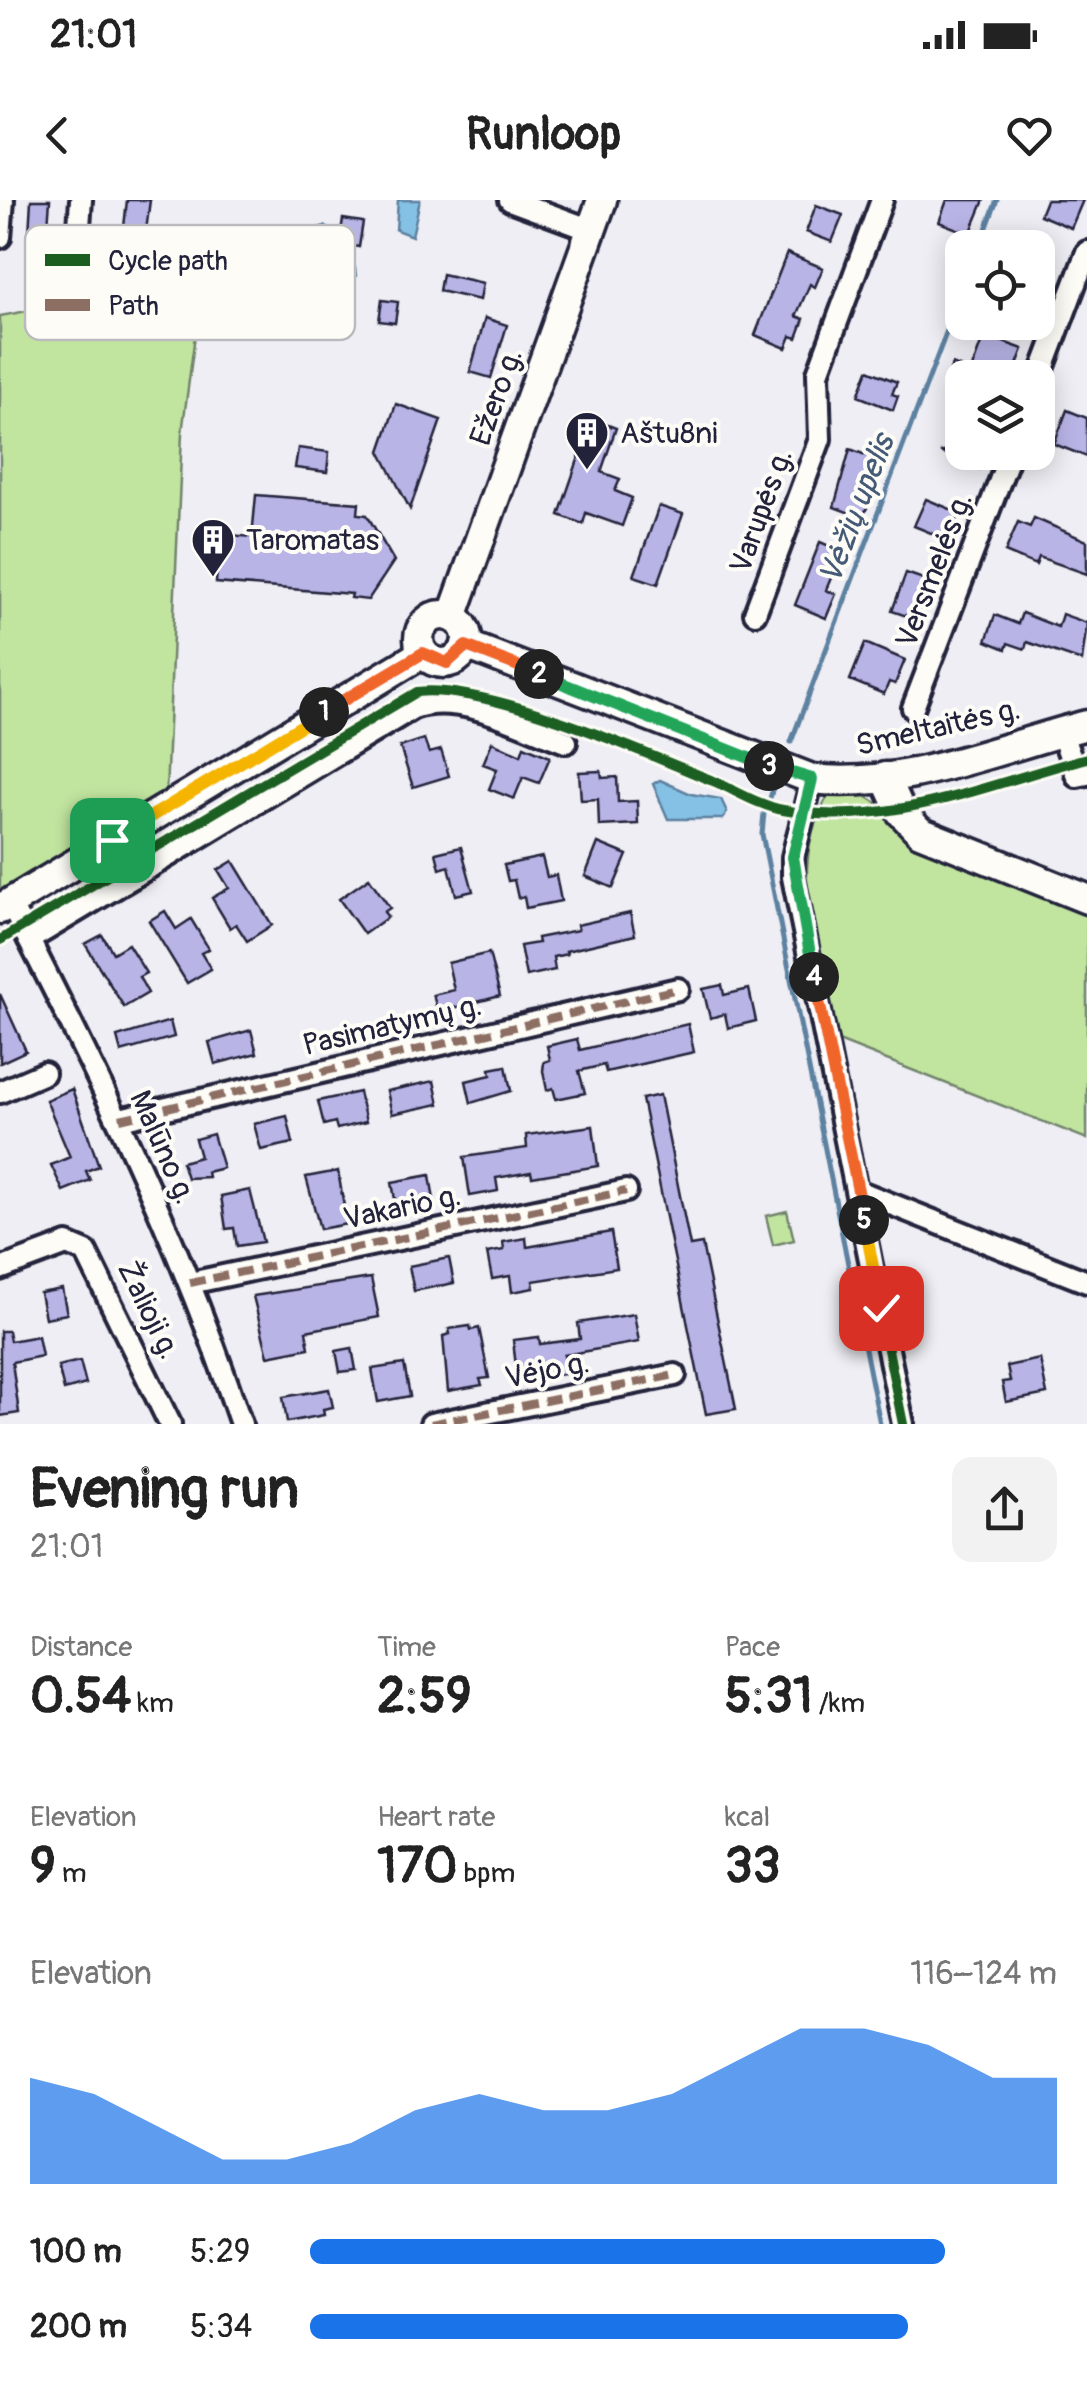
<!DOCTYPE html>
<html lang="en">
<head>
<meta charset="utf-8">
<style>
  :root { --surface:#fff; --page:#f2f2f2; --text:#222; --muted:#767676; --accent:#1a73e8 }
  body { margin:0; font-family:Pangolin,sans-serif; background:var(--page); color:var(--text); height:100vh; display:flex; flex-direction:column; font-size:38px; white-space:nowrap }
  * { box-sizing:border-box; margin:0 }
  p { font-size:32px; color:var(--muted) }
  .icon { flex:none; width:55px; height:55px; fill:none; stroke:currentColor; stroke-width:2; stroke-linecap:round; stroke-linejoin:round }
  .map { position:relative; height:1224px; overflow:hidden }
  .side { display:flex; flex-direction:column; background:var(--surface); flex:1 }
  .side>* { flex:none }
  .controls { position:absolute; left:945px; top:30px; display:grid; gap:20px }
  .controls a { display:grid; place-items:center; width:110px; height:110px; border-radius:20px; background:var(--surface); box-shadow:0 5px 25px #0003; font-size:50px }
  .pin { position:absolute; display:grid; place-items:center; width:85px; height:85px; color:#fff; margin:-42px; border-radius:20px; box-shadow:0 5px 15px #0006 }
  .km { position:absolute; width:50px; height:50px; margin:-25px; border-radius:50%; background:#222; color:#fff; font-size:28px; line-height:50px; text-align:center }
  .round { display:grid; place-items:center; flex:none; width:105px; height:105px; border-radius:20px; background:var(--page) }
  .head { display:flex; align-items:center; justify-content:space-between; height:170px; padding:0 30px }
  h1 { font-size:55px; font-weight:800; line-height:75px }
  .metrics { display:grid; grid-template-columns:repeat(3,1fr); gap:15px; height:170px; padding:10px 30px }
  .metrics div { display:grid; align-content:center }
  .metrics b { font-size:50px; font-weight:800 }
  .metrics small { font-size:28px; font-weight:400 }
  .metrics p { font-size:28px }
  .chart { height:280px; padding:20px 30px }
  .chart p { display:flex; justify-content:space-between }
  .chart svg { width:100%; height:180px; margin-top:10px; fill:var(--accent); opacity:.7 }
  ul { padding:0 30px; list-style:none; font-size:32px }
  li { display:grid; grid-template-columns:160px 120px 1fr; align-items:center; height:75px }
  li i { height:25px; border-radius:12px; background:var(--accent) }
  .status { display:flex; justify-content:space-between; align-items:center; height:70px; padding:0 50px; background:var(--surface); direction:ltr }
  .status svg { height:28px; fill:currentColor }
  header { display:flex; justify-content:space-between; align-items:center; height:130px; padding:0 30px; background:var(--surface); font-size:45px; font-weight:800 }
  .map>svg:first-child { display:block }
  .green { fill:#c1e59f; stroke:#72846d; stroke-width:2.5 }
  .water { fill:#85c1e4; stroke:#5d81a0; stroke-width:2.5 }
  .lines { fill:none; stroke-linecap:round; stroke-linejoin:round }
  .stream { stroke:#5d81a0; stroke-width:5 }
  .building { fill:#b8b4e6; stroke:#22223b; stroke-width:2.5 }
  .street-casing { stroke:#22223b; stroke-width:28 }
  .secondary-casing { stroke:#22223b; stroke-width:35 }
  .street { stroke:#fdfcf7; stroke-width:20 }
  .secondary { stroke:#fdfcf7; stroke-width:28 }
  .quiet { stroke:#8d6e63; stroke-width:8; stroke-dasharray:15 8; stroke-linecap:butt }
  .cycleway-casing { stroke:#fdfcf7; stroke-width:16 }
  .cycleway { stroke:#1b5e20; stroke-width:10 }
  .split-1-casing { stroke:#fff; stroke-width:20 }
  .split-2-casing { stroke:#fff; stroke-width:20 }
  .split-3-casing { stroke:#fff; stroke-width:20 }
  .split-4-casing { stroke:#fff; stroke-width:20 }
  .split-5-casing { stroke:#fff; stroke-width:20 }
  .split-6-casing { stroke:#fff; stroke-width:20 }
  .split-1 { stroke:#f5b400; stroke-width:12 }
  .split-2 { stroke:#f0652b; stroke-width:12 }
  .split-3 { stroke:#22a559; stroke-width:12 }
  .split-4 { stroke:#22a559; stroke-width:12 }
  .split-5 { stroke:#f0652b; stroke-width:12 }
  .split-6 { stroke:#f5b400; stroke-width:12 }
  .labels { text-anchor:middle; stroke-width:8; stroke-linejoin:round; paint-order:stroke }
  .street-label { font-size:30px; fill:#22223b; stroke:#fdfcf7 }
  .poi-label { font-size:30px; fill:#22223b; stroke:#fdfcf7; text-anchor:start }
  .water-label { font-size:32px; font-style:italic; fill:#455a76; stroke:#fdfcf7 }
  .key { fill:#fdfcf7; stroke:#bbbbbf; stroke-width:2.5 }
  .key-label { font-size:28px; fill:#22223b }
</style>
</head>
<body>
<div class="status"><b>21:01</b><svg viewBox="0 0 49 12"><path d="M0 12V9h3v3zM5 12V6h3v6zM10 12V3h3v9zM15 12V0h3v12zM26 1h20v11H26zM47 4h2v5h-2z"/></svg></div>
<header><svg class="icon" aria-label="back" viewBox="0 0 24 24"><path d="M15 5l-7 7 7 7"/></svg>Runloop<svg class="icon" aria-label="heart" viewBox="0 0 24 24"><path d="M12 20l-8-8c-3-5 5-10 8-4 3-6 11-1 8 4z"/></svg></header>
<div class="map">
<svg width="1087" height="1224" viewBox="0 0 1087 1224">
  <rect width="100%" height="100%" fill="#efeef4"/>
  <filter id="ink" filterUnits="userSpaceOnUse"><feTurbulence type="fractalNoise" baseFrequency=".01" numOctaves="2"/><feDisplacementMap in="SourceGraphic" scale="20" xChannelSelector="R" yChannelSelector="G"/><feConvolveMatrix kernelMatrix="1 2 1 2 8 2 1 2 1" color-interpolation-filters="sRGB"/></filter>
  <g filter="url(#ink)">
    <!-- green -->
    <g class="green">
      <polygon points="206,52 182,233 166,593 0,694 0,116 60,105"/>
      <path d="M 855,590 L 882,606 L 906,638 L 1087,710 L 1087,939 L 836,840 C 821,763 782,665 830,593 Z"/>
      <polygon points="787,1011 794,1040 773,1045 766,1016"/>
    </g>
    <!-- water -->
    <g class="water">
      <polygon points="398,0 420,0 412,36 396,30"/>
      <polygon points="325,26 333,32 331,44 337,46 336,57 355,68 356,76 344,91 236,84 216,72 220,60 227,55"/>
      <polygon points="660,580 691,594 721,599 727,612 723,619 668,619 653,584"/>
    </g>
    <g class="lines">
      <!-- stream -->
      <g class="stream">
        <polyline points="979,48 997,0"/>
        <polyline points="791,542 962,91"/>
        <polyline points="770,598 773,589"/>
        <polyline points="764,613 762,634 880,1224"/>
      </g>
    </g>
    <!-- building -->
    <g class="building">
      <polygon points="31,0 50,0 46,53 28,52"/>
      <polygon points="127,0 150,0 145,39 123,36"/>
      <polygon points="947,0 984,0 970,34 939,22"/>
      <polygon points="1046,0 1083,0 1071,28 1040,15"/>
      <polygon points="816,5 843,15 832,42 806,32"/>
      <polygon points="343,19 363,22 359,47 339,44"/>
      <polygon points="787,53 823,68 815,87 810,84 796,116 804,119 797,138 791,136 786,148 755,135"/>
      <polygon points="442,74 483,83 480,100 439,91"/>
      <polygon points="382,100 398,102 395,123 379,121"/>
      <polygon points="485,118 507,125 491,178 470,172"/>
      <polygon points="984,135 1023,149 1014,173 1005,170 998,178 972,168"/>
      <polygon points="952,164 962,168 962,194 944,187"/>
      <polygon points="868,170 897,182 892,194 898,196 893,210 858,196"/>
      <polygon points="396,204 441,220 410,309 380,251"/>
      <polygon points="1067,210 1087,218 1087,257 1054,244"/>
      <polygon points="592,219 616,228 601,272 620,279 615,291 632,298 622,326 586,313 583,324 559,315"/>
      <polygon points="298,248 329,252 327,272 295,268"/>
      <polygon points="850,249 884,262 863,318 834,307"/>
      <polygon points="940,252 985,252 979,269"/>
      <polygon points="256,295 359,303 358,314 367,315 394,361 368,400 351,398 352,394 216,383 219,334 252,337"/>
      <polygon points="926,299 960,313 948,340 914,326"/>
      <polygon points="659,306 683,314 658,384 634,376"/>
      <polygon points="1034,318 1087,341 1087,374 1039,357 1036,365 1005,352 1018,322 1030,327"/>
      <polygon points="820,342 842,351 826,390 836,394 826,418 795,405"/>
      <polygon points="906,373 935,383 921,421 892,411"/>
      <polygon points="1022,413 1058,427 1062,414 1087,423 1082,461 1027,442 1025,449 1008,443 1006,449 986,441 995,415 1018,424"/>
      <polygon points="865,443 905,460 895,484 889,482 884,494 850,480"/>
      <polygon points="424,539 429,553 441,550 449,576 413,587 400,547"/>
      <polygon points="492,542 521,555 524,546 550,557 539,583 523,577 514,599 489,589 497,569 483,564"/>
      <polygon points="601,571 602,578 617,577 618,602 637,601 638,624 599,626 598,599 581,600 579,572"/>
      <polygon points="598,643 627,655 613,688 585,676"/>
      <polygon points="461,647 473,691 456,695 449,666 440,669 436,653"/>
      <polygon points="542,657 547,677 556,675 561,701 526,708 524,697 518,698 514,680 508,681 504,665"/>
      <polygon points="233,661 272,725 247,741 236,724 230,728 212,698 229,688 218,670"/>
      <polygon points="369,678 390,708 384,712 388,717 364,734 339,699"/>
      <polygon points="165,711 176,729 191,719 209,749 201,753 211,769 187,783 149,721"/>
      <polygon points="630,713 635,735 566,751 567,754 553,757 555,770 526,776 520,746 538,743 537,738 578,730 577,725"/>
      <polygon points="102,735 113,753 128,744 146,773 139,777 148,793 124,807 85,744"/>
      <polygon points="489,753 500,796 438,812 433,795 454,790 448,763"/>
      <polygon points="722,785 724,795 749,789 756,821 728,828 725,814 710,818 703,789"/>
      <polygon points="0,794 26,851 0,863"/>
      <polygon points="170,821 174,837 121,852 117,837"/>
      <polygon points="688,824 694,852 606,872 604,865 579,871 585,893 556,899 553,888 547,890 543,871 544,862 550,860 547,846 577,839 580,850"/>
      <polygon points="251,830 257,853 215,864 209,842"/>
      <polygon points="506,866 511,891 471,903 466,881 491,875 490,869"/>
      <polygon points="434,881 439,904 392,914 387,891"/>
      <polygon points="72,889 99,966 86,971 90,980 63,991 51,965 70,957 46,900"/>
      <polygon points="359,892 366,922 337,929 335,922 324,925 318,901"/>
      <polygon points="660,895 690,1046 702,1044 736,1209 706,1214 642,899"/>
      <polygon points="287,916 293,943 261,950 254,924"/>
      <polygon points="593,926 598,966 532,977 531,972 496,978 498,991 470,996 464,957 527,948 526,935"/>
      <polygon points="213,934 223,968 207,972 208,977 187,978 182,962 200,957 195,939"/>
      <polygon points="338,971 347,1024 320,1029 306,977"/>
      <polygon points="430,975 434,1000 396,1006 392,982"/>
      <polygon points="250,990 263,1042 237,1046 234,1028 226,1029 221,996"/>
      <polygon points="611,1032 617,1068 533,1081 534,1088 512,1092 510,1076 492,1079 487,1053 504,1050 503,1042 526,1038 527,1047"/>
      <polygon points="449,1058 454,1083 414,1091 409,1066"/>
      <polygon points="371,1078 379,1117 306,1131 309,1148 268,1156 253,1096"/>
      <polygon points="62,1089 67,1114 45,1118 40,1093"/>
      <polygon points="634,1114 639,1142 564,1155 566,1174 529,1178 516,1167 513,1140 539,1137 540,1144 580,1139 578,1123"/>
      <polygon points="470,1126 471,1130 479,1128 489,1178 480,1179 482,1185 448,1191 443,1136 450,1134 449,1129"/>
      <polygon points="0,1131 8,1131 10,1141 38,1136 42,1156 12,1162 19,1213 0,1216"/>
      <polygon points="352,1148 356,1170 340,1172 336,1151"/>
      <polygon points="1040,1159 1047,1194 1006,1202 1002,1182 1010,1181 1007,1166"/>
      <polygon points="80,1161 86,1184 64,1190 58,1166"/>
      <polygon points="404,1164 410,1196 378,1202 372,1169"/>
      <polygon points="329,1189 333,1207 323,1209 324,1215 287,1222 283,1197"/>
    </g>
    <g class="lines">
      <defs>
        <g id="street">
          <polyline points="510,0 591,30"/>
          <polyline points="0,37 3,0"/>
          <polyline points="74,91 81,0"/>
          <polyline points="1038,182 1087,52"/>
          <polyline points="755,413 820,239 818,173 882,0"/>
          <polyline points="913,508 1011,252"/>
          <polyline points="1061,531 1077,576 1087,574"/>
          <polyline points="812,579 793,657 793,677 903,1224"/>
          <path d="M 10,703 C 97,872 181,1043 241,1224"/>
          <path d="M 29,740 L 413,508 C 460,491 521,526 566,542"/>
          <polyline points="0,892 44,873"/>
          <polyline points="120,919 678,789"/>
          <polyline points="858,991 1087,1082"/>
          <polyline points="0,1069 67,1044 86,1052 170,1224"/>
          <polyline points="190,1083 626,991"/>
          <polyline points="431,1224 675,1175"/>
        </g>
        <g id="secondary">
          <circle cx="443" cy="439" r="24"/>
          <polyline points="452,417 602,0"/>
          <path d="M 466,445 L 812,579 C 904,590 1000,547 1087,525"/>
          <polyline points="885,577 901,612 920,632 1087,699"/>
          <polyline points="0,709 423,453"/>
        </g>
      </defs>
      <!-- street casing -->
      <use href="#street" class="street-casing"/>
      <!-- secondary casing -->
      <use href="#secondary" class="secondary-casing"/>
      <!-- street -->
      <use href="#street" class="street"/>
      <!-- secondary -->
      <use href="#secondary" class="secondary"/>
      <!-- quiet -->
      <g class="quiet">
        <polyline points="120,919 678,789"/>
        <polyline points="190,1083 626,991"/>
        <polyline points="431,1224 675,1175"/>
      </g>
      <defs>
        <g id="cycleway">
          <polyline points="812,579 793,657 793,677 903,1224"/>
          <path d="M 0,740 L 417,492 C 488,484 643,552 713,581 C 735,590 760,606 783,610 C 889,629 987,584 1087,558"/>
        </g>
      </defs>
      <!-- cycleway casing -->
      <use href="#cycleway" class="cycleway-casing"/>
      <!-- cycleway -->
      <use href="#cycleway" class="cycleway"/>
    </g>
  </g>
  <g class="lines" filter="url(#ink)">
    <defs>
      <polyline id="split-1" points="112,640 324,512"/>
      <polyline id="split-2" points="324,512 423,453 447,463 466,446 539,474"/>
      <polyline id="split-3" points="539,474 769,566"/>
      <polyline id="split-4" points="769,566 812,579 793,657 814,777"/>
      <polyline id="split-5" points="814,777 864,1020"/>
      <polyline id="split-6" points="864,1020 881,1108"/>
    </defs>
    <!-- split-1 casing -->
    <use href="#split-1" class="split-1-casing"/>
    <!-- split-2 casing -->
    <use href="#split-2" class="split-2-casing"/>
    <!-- split-3 casing -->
    <use href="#split-3" class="split-3-casing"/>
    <!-- split-4 casing -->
    <use href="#split-4" class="split-4-casing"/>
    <!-- split-5 casing -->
    <use href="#split-5" class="split-5-casing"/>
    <!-- split-6 casing -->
    <use href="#split-6" class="split-6-casing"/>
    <!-- split-1 -->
    <use href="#split-1" class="split-1"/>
    <!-- split-2 -->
    <use href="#split-2" class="split-2"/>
    <!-- split-3 -->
    <use href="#split-3" class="split-3"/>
    <!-- split-4 -->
    <use href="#split-4" class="split-4"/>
    <!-- split-5 -->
    <use href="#split-5" class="split-5"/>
    <!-- split-6 -->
    <use href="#split-6" class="split-6"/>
  </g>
  <!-- icons -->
  <defs>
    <symbol id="building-pin" viewBox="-11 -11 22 30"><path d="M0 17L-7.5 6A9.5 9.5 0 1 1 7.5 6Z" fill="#22223b" stroke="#fdfcf7"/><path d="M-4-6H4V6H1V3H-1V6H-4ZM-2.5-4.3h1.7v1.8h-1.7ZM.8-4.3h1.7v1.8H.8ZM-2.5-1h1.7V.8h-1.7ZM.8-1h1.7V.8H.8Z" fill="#fff"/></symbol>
  </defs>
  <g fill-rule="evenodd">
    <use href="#building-pin" x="562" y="208" width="50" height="68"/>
    <use href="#building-pin" x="188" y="315" width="50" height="68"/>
  </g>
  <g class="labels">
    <!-- street labels -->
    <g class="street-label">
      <text transform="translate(496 197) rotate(-70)" y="10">Ežero g.</text>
      <text transform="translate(761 311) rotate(-70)" y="10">Varupės g.</text>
      <text transform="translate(934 370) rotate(-69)" y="10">Versmelės g.</text>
      <text transform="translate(938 527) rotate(-13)" y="10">Smeltaitės g.</text>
      <text transform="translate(392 825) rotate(-13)" y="10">Pasimatymų g.</text>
      <text transform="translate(163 947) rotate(66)" y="10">Malūno g.</text>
      <text transform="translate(402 1007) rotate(-12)" y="10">Vakario g.</text>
      <text transform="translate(149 1110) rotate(64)" y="10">Žalioji g.</text>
      <text transform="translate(547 1170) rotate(-11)" y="10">Vėjo g.</text>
    </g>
    <!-- poi labels -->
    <g class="poi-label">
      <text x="620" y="243">Aštu8ni</text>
      <text x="246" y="350">Taromatas</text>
    </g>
    <!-- water labels -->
    <g class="water-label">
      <text transform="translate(856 309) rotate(-69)" y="11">Vėžių upelis</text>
    </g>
  </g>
  <!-- legend -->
  <rect x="25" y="25" width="330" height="115" rx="15" class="key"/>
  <rect x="45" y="54" width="45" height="12" fill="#1b5e20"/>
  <rect x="45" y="99" width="45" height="12" fill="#8d6e63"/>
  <g class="key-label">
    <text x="108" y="70">Cycle path</text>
    <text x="108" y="115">Path</text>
  </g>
</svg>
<div class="controls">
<a><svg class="icon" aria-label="locate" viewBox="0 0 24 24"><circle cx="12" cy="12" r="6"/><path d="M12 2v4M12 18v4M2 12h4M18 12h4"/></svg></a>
<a><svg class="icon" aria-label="layers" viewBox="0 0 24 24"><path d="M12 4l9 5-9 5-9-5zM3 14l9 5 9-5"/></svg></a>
</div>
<div class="pin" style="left:112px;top:640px;background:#1e9e55"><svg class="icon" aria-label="arrive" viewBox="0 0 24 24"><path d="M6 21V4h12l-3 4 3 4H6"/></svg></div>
<div class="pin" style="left:881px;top:1108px;background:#d93025"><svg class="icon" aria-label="check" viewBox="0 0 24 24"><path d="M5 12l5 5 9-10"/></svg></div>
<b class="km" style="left:324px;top:512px">1</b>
<b class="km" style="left:539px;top:474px">2</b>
<b class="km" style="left:769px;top:566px">3</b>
<b class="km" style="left:814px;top:777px">4</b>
<b class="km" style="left:864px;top:1020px">5</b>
</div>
<section class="side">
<div class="head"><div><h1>Evening run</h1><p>21:01</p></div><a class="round"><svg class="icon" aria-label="share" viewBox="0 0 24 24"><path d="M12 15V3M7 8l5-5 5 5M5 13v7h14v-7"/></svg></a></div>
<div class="metrics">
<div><p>Distance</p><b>0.54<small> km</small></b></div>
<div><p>Time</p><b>2:59</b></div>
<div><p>Pace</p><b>5:31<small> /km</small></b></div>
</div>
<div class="metrics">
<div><p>Elevation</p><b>9<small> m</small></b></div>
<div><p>Heart rate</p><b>170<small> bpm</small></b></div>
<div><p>kcal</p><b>33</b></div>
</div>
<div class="chart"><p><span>Elevation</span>116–124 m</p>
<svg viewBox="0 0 160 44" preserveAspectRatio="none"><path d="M0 44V18L10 22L20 30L30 38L40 38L50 34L60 26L70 22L80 26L90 26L100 22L110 14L120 6L130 6L140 10L150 18L160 18V44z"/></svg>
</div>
<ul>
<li><b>100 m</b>5:29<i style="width:85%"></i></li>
<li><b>200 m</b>5:34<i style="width:80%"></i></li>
</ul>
</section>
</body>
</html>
